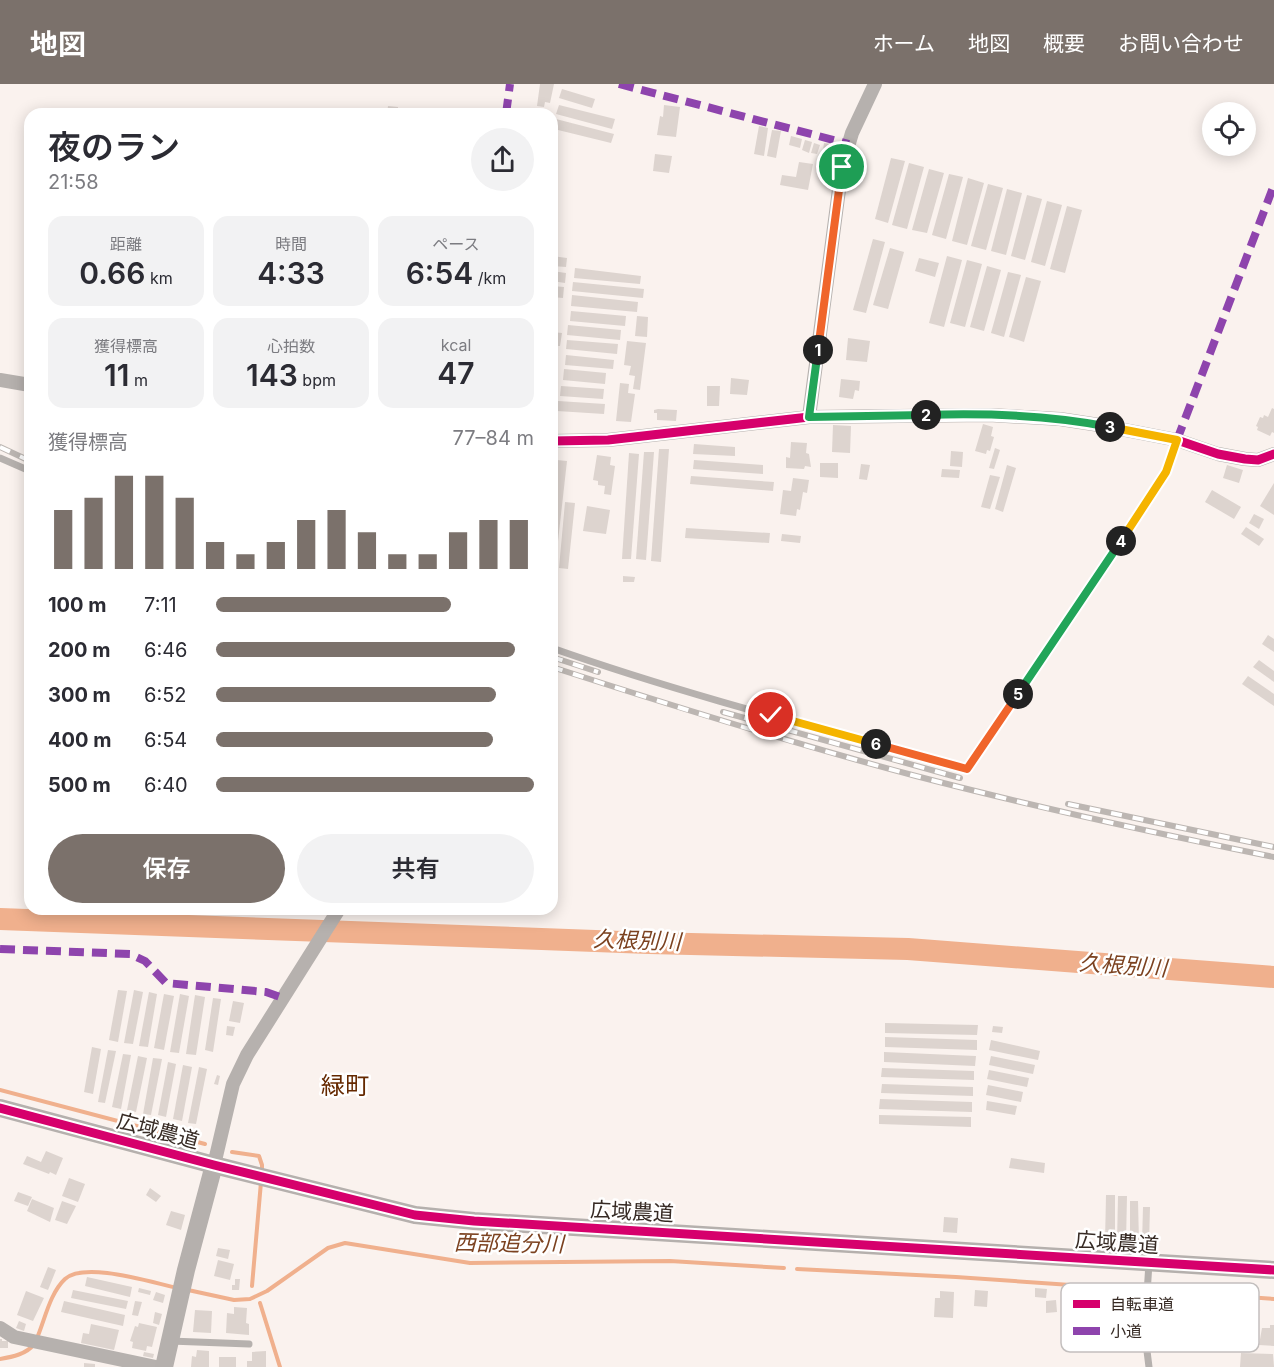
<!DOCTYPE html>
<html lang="ja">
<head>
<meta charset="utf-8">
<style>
  :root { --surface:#fff; --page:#f2f2f3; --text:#2b2b33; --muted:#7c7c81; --accent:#7b716b }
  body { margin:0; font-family:Inter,"Noto Sans JP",sans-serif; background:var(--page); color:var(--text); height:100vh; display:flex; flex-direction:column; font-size:22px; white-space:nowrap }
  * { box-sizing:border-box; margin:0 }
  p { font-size:20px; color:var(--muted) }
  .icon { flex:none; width:33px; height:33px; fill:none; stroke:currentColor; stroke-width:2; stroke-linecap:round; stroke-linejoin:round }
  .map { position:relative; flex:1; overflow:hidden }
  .drawer { position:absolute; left:24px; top:24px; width:534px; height:807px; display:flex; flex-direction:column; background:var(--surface); border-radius:18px; box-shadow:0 3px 15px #0003 }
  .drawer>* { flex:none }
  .controls { position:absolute; left:1202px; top:18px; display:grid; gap:12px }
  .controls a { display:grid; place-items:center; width:54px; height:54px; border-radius:50%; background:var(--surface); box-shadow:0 3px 15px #0003; font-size:30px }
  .pin { position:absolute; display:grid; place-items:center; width:51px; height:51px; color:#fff; margin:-26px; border:3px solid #fff; border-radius:50%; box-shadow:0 2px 6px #0007 }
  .km { position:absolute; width:30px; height:30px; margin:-15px; border-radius:50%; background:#222; color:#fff; font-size:16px; line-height:30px; text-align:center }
  .round { display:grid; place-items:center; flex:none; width:63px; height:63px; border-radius:32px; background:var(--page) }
  .summary { display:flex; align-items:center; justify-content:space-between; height:102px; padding:0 24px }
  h1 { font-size:33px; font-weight:600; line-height:45px }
  .figures { display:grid; grid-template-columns:repeat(3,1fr); gap:9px; height:102px; padding:6px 24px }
  .figures div { display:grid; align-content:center; border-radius:15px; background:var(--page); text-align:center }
  .figures b { font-size:30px; font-weight:600 }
  .figures small { font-size:16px; font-weight:400 }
  .figures p { font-size:16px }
  .chart { height:168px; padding:12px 24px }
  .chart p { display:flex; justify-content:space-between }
  .chart svg { width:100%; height:108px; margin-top:6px; stroke:var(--accent); stroke-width:6 }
  .cta { display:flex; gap:12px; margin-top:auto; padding:12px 24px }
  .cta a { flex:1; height:69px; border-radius:36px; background:var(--accent); color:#fff; font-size:24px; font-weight:600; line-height:69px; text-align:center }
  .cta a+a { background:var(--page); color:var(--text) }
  ul { padding:0 24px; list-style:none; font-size:20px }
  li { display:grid; grid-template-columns:96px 72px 1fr; align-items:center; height:45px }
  li i { height:15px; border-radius:8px; background:var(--accent) }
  header { display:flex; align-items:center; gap:36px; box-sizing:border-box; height:84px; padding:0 30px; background:var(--accent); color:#fff }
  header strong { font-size:28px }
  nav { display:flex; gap:33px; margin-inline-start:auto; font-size:21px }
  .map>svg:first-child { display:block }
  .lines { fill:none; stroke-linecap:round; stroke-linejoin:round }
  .stream { stroke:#f0b08d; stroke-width:4 }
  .river { stroke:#f0b08d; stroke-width:22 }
  .building { fill:#ddd4cf }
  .lane { stroke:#b6b1ae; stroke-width:7 }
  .street { stroke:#b6b1ae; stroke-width:14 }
  .secondary { stroke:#b5b0ad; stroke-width:18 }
  .rail-casing { stroke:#bcb6b2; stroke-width:6 }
  .rail { stroke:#fff; stroke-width:4; stroke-dasharray:11; stroke-linecap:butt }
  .quiet { stroke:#8e44ad; stroke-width:8; stroke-dasharray:15 8; stroke-linecap:butt }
  .cycleway-casing { stroke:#fff; stroke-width:13 }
  .cycleway { stroke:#d6006c; stroke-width:9 }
  .split-1-casing { stroke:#fff; stroke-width:12 }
  .split-2-casing { stroke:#fff; stroke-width:12 }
  .split-3-casing { stroke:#fff; stroke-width:12 }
  .split-4-casing { stroke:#fff; stroke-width:12 }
  .split-5-casing { stroke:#fff; stroke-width:12 }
  .split-6-casing { stroke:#fff; stroke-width:12 }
  .split-7-casing { stroke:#fff; stroke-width:12 }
  .split-1 { stroke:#f0652b; stroke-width:8 }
  .split-2 { stroke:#22a559; stroke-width:8 }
  .split-3 { stroke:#22a559; stroke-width:8 }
  .split-4 { stroke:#f5b400; stroke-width:8 }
  .split-5 { stroke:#22a559; stroke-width:8 }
  .split-6 { stroke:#f0652b; stroke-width:8 }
  .split-7 { stroke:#f5b400; stroke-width:8 }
  .labels { text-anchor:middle; stroke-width:5; stroke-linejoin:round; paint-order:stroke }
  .street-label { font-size:21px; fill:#372b25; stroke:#fff }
  .water-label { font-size:22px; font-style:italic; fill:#7c4220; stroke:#fff }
  .quarter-label { font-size:24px; fill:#652900; stroke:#fff }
  .key { fill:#fff; stroke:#c3bfbe; stroke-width:1.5 }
  .key-label { font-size:16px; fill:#372b25 }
</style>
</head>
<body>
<header>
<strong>地図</strong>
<nav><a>ホーム</a><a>地図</a><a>概要</a><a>お問い合わせ</a></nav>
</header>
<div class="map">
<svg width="1274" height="1283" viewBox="0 0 1274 1283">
  <rect width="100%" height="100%" fill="#faf2ee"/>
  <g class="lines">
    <!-- stream -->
    <g class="stream">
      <polyline points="0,1006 205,1060"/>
      <polyline points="232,1068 259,1072 262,1081 262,1087"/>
      <polyline points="797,1185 956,1193 1274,1215"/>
      <polyline points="252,1202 261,1098"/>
      <polyline points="188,1206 234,1216 250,1215 267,1207 328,1164 345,1159 470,1179 670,1177 784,1184"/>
      <polyline points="260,1219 280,1283"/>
      <path d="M 37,1254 C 45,1235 50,1209 65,1195 C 85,1177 153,1199 178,1204"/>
      <path d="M 0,1275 C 12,1273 27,1270 34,1260"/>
    </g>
    <!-- river -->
    <polyline class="river" points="0,835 649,859 908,865 1274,893"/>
  </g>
  <!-- building -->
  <g class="building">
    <polygon points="540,0 554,0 550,19 545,18 544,23 537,22"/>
    <polygon points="562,5 595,15 592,24 559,14"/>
    <polygon points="559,21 615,35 612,45 556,30"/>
    <polygon points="664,21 680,23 676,53 657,51 660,32 663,33"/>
    <polygon points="388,22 398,23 398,30 387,30"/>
    <polygon points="404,25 414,27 413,30 404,30"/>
    <polygon points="556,35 614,50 611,59 554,45"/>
    <polygon points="759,42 768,44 764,72 754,70"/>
    <polygon points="772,46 781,47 776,74 767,72"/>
    <polygon points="791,52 802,55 800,64 789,61"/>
    <polygon points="805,56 812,58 809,69 802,66"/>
    <polygon points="814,59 820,61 817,70 811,69"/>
    <polygon points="824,59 837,61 833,83 821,81"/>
    <polygon points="655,70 672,72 669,89 653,87"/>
    <polygon points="891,74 905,77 888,139 875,135"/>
    <polygon points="799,78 813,80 808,106 780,101 782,91 796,93"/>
    <polygon points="909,79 924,83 907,145 892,141"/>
    <polygon points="929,85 944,89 927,149 912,146"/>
    <polygon points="949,90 963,93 946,155 932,151"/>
    <polygon points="968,94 984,99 967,161 952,157"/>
    <polygon points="988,100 1003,104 986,166 971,162"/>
    <polygon points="1007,105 1022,109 1006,171 991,167"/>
    <polygon points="1027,111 1042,115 1025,176 1011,172"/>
    <polygon points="1047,117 1062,121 1045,182 1031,178"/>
    <polygon points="1067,122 1082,126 1065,189 1050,185"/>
    <polygon points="873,155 885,158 866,229 853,226"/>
    <polygon points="890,164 904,168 888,225 873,221"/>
    <polygon points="552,172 567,174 566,183 552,182"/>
    <polygon points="947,172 962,176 944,243 929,239"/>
    <polygon points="919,174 939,179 935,193 915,187"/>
    <polygon points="967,176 982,180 965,243 950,239"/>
    <polygon points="987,182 1001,186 984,247 970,243"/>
    <polygon points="575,184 641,192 640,200 574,194"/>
    <polygon points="552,187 566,189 565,199 552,197"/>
    <polygon points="1008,188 1021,191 1004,253 991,249"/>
    <polygon points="1026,193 1041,197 1024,258 1009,253"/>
    <polygon points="573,198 644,205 643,214 572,207"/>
    <polygon points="552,202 564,203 563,214 552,213"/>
    <polygon points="572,211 638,218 637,228 571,222"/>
    <polygon points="571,227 626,232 625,242 570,237"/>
    <polygon points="637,232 648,233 647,253 635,252"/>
    <polygon points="568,241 621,246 620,256 567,251"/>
    <polygon points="552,248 562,249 560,262 557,262 556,275 552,275"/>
    <polygon points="848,254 870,257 867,278 846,276"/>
    <polygon points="567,256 618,260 617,270 566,265"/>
    <polygon points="627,257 646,259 640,306 633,305 635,292 629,291 631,282 624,281"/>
    <polygon points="566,271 614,276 613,285 565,281"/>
    <polygon points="552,280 558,281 556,302 552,301"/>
    <polygon points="564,285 606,289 605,300 563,296"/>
    <polygon points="731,294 749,296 747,311 730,310"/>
    <polygon points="841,295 860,297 859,307 855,306 853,315 839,313"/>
    <polygon points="620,299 629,300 628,309 635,310 631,338 616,337"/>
    <polygon points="561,302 604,305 603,315 560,312"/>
    <polygon points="707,302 720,302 719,322 707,322"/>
    <polygon points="558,317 605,320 604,330 557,327"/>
    <polygon points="1272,324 1274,325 1274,349 1272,348 1270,352 1257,346 1258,343 1256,342 1260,333 1263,334 1264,331 1268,333"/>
    <polygon points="658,325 677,326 676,337 657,336 657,329 654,329 654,326"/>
    <polygon points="983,340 993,343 991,352 994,353 990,367 987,366 986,370 975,367"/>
    <polygon points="833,341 851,342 850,369 832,368"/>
    <polygon points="791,358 807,359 806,369 809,370 811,383 805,382 804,385 786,384 786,373 790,374"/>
    <polygon points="694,360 735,363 735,372 693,370"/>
    <polygon points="995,364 1000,366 994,385 989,384"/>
    <polygon points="659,365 669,365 661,478 651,477"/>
    <polygon points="951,367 963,368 962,383 950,382"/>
    <polygon points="644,368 654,368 646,476 636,475"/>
    <polygon points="629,369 639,370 631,475 622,475"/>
    <polygon points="597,371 611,373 610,381 615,382 611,411 604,410 605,402 598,401 598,397 593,396"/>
    <polygon points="557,376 567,377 555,484 552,484 552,427"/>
    <polygon points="694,376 763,381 763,390 693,385"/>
    <polygon points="820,379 838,379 838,394 820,393"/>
    <polygon points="861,380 870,381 867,396 859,395"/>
    <polygon points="1007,381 1016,384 1003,428 995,425"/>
    <polygon points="1227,381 1243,386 1239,399 1223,394"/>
    <polygon points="942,385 960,386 959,394 941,393"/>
    <polygon points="990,391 1000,393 990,425 981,423"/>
    <polygon points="691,392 774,398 773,407 690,400"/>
    <polygon points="793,394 809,396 807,409 803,408 800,426 797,425 796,432 780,430 783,406 791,407"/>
    <polygon points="1274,399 1274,431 1260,422"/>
    <polygon points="1212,406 1241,423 1234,435 1205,418"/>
    <polygon points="565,418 575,419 568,485 559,484"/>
    <polygon points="587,422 610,426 606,450 583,447"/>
    <polygon points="1254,430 1264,435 1259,445 1249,439"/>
    <polygon points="1246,443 1264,455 1259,462 1241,450"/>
    <polygon points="686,444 770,449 769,459 685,454"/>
    <polygon points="782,450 801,452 800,459 781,457"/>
    <polygon points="623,492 635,493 634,498 623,498"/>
    <polygon points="1268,551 1274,555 1274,568 1262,560"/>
    <polygon points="1259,576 1274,587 1274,598 1253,583"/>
    <polygon points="1248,592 1274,610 1274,622 1242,600"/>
    <polygon points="118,906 127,907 118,958 109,956"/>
    <polygon points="134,906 143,908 133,960 124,959"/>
    <polygon points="149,908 157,910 148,963 139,962"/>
    <polygon points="164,910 174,912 164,966 154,964"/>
    <polygon points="180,910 189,912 179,969 170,968"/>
    <polygon points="195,911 205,913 196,971 186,970"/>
    <polygon points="213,914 221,915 213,968 205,966"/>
    <polygon points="233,917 244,919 240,939 229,937"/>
    <polygon points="885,939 978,941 977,951 885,949"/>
    <polygon points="227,942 235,943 233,952 226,951"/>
    <polygon points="993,942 1003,943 1002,949 992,948"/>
    <polygon points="885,953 977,956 977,966 885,963"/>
    <polygon points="991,956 1040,967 1038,976 989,966"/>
    <polygon points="92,963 101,965 93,1010 84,1008"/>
    <polygon points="108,966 116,967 105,1019 98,1018"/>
    <polygon points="884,968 976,972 975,982 884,978"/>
    <polygon points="123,970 131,971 121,1025 112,1023"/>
    <polygon points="138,972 147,974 136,1028 127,1026"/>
    <polygon points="991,972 1035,981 1033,990 989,981"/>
    <polygon points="153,974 162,975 151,1031 143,1030"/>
    <polygon points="168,978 176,980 166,1033 158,1031"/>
    <polygon points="183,981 192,983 182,1037 173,1035"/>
    <polygon points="199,983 207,985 196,1040 188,1039"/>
    <polygon points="882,984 974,987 974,996 881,993"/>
    <polygon points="989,986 1029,994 1027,1003 987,995"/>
    <polygon points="217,991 220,992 218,1001 214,1000"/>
    <polygon points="882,1000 973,1003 973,1012 881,1009"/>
    <polygon points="988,1001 1023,1008 1021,1018 986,1011"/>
    <polygon points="880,1015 972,1018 972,1028 879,1025"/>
    <polygon points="987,1017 1017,1022 1015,1031 986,1026"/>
    <polygon points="879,1031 971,1033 971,1043 879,1040"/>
    <polygon points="46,1067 63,1074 56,1091 50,1088 49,1090 23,1080 27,1072 41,1078"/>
    <polygon points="1011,1074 1045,1079 1044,1089 1009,1084"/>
    <polygon points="69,1094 85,1100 78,1118 62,1112"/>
    <polygon points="150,1104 161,1112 156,1118 146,1111"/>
    <polygon points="18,1108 32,1113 28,1122 14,1117"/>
    <polygon points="1106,1111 1115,1111 1115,1158 1105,1158"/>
    <polygon points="1118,1112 1127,1112 1126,1158 1117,1158"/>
    <polygon points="32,1115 54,1124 50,1138 27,1127"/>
    <polygon points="62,1117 76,1122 67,1140 55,1136"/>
    <polygon points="1130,1117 1138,1117 1139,1158 1130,1159"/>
    <polygon points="1143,1123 1150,1123 1149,1159 1142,1159"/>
    <polygon points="171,1127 185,1131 181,1146 166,1141"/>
    <polygon points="944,1133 958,1134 957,1149 943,1148"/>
    <polygon points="218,1164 230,1166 228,1175 216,1172"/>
    <polygon points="218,1176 234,1180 230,1196 214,1192"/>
    <polygon points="48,1183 56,1186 48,1206 40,1203"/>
    <polygon points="87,1193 132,1203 130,1213 85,1202"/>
    <polygon points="235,1195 240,1195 239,1206 232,1206 232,1201 235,1201"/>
    <polygon points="139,1204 151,1207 150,1211 138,1208"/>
    <polygon points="1035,1204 1047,1205 1046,1214 1035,1213"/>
    <polygon points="73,1206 128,1217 126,1225 71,1214"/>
    <polygon points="975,1206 988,1207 987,1223 974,1222"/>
    <polygon points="26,1207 44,1214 33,1237 17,1231"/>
    <polygon points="940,1207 954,1208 953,1234 934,1233 935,1214 940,1214"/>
    <polygon points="156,1208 165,1211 163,1219 153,1216"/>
    <polygon points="1056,1216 1057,1228 1046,1229 1046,1217"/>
    <polygon points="64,1217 125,1231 123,1242 61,1228"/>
    <polygon points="135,1217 142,1218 138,1232 132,1231"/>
    <polygon points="234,1223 247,1224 246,1239 249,1240 249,1251 226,1249 227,1229 234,1230"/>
    <polygon points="195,1226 212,1227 211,1249 193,1248"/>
    <polygon points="155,1228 162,1230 159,1241 153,1239"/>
    <polygon points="19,1237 26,1240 24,1247 16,1244"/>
    <polygon points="139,1239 157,1243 152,1263 147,1262 146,1267 132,1264 133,1258 130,1257 135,1242 138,1243"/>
    <polygon points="91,1240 119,1246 114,1266 81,1259 83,1249 89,1250"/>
    <polygon points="1270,1241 1274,1241 1274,1262 1259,1261 1262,1244 1270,1244"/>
    <polygon points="0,1255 2,1255 2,1257 8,1257 8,1264 0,1264"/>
    <polygon points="197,1266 209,1267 209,1283 191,1283 192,1272 196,1273"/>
    <polygon points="266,1267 266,1283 247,1283 247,1277 252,1277 252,1268"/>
    <polygon points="144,1268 154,1270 153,1274 143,1272"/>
    <polygon points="1241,1269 1273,1270 1274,1283 1240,1283"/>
    <rect x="219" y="1273" width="17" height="10"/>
    <polygon points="84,1279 95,1280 95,1283 84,1283"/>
  </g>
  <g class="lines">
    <!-- lane -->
    <g class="lane">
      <polyline points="0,374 30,387"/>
      <path d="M 552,564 C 688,612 828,647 967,685 L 1093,500 L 1166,388 L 1177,356"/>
      <polyline points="170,1257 249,1260"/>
      <polyline points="1149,1283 1146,1259 1141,1249 1147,1210 1149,1179"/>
    </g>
    <!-- street -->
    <g class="street">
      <polyline points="0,296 30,301"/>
      <polyline points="809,333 842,83 852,49 875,0"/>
      <polyline points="552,357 608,356 809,333 989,331 1060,335 1099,341 1177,356 1218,370 1245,375 1258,376 1274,370"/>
      <polyline points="214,1081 233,1000 247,971 339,825"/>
      <polyline points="0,1244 14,1253 156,1283"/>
    </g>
    <!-- secondary -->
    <g class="secondary">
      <polyline points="0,1024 214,1081 415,1131 474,1137 1274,1186"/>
      <polyline points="164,1283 186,1186 214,1081"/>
    </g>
    <defs>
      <g id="rail">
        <polyline points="0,363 30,377"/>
        <polyline points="552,573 598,588"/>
        <path d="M 552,583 C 673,622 794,660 916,692 C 1035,723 1154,749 1274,773"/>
        <polyline points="723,628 960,694"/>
        <polyline points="1068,720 1274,763"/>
      </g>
    </defs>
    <!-- rail casing -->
    <use href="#rail" class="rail-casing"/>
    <!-- rail -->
    <use href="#rail" class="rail"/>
    <!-- quiet -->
    <g class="quiet">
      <polyline points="619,0 849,60"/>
      <polyline points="506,30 510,0"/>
      <polyline points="1177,356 1274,101"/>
      <polyline points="0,865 130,870 145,877 166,899 266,908 283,914"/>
    </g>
    <defs>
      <g id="cycleway">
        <polyline points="552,357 608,356 809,333 989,331 1060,335 1099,341 1177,356 1218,370 1245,375 1258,376 1274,370"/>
        <polyline points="0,1024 214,1081 415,1131 474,1137 1274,1186"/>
      </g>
    </defs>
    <!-- cycleway casing -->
    <use href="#cycleway" class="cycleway-casing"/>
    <!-- cycleway -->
    <use href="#cycleway" class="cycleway"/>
  </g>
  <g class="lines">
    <defs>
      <polyline id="split-1" points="818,266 842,83"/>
      <polyline id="split-2" points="818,266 809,333 926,331"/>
      <path id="split-3" d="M 926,331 C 987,329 1049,331 1110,343"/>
      <polyline id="split-4" points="1110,343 1177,356 1166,388 1121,457"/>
      <polyline id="split-5" points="1018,610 1121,457"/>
      <polyline id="split-6" points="876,660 967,685 1018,610"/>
      <polyline id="split-7" points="771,631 876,660"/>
    </defs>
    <!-- split-1 casing -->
    <use href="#split-1" class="split-1-casing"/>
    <!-- split-2 casing -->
    <use href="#split-2" class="split-2-casing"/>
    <!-- split-3 casing -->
    <use href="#split-3" class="split-3-casing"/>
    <!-- split-4 casing -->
    <use href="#split-4" class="split-4-casing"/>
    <!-- split-5 casing -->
    <use href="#split-5" class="split-5-casing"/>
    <!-- split-6 casing -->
    <use href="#split-6" class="split-6-casing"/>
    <!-- split-7 casing -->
    <use href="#split-7" class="split-7-casing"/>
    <!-- split-1 -->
    <use href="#split-1" class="split-1"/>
    <!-- split-2 -->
    <use href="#split-2" class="split-2"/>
    <!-- split-3 -->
    <use href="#split-3" class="split-3"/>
    <!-- split-4 -->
    <use href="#split-4" class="split-4"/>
    <!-- split-5 -->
    <use href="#split-5" class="split-5"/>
    <!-- split-6 -->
    <use href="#split-6" class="split-6"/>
    <!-- split-7 -->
    <use href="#split-7" class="split-7"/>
  </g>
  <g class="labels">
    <!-- street labels -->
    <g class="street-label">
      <text transform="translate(158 1047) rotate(15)" y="7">広域農道</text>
      <text transform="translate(632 1128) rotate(3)" y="7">広域農道</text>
      <text transform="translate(1117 1159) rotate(4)" y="7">広域農道</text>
    </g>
    <!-- water labels -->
    <g class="water-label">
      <text transform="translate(637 856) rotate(2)" y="8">久根別川</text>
      <text transform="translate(1123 881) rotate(4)" y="8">久根別川</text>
      <text transform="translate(509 1159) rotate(1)" y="8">西部追分川</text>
    </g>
    <!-- quarter labels -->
    <g class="quarter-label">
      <text x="345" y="1010">緑町</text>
    </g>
  </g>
  <!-- legend -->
  <rect x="1061" y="1199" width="198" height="69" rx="9" class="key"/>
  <rect x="1073" y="1216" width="27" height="8" fill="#d6006c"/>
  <rect x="1073" y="1243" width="27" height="8" fill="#8e44ad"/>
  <g class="key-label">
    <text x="1110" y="1226">自転車道</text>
    <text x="1110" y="1253">小道</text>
  </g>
</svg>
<div class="controls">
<a><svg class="icon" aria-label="locate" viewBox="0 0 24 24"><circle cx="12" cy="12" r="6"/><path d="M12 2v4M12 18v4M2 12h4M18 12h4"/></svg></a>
</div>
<div class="pin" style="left:842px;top:83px;background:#1e9e55"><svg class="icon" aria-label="arrive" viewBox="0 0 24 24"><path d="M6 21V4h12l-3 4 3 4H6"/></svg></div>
<div class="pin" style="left:771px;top:631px;background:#d93025"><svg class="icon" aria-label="check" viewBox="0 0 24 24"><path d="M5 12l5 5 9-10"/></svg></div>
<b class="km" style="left:818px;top:266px">1</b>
<b class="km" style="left:926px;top:331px">2</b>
<b class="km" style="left:1110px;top:343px">3</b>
<b class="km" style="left:1121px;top:457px">4</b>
<b class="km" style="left:1018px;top:610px">5</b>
<b class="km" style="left:876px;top:660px">6</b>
<section class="drawer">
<div class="summary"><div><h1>夜のラン</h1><p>21:58</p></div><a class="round"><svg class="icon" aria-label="share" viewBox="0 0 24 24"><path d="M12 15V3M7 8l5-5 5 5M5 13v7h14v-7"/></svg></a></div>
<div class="figures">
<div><p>距離</p><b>0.66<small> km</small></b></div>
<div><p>時間</p><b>4:33</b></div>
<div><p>ペース</p><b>6:54<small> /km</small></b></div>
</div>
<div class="figures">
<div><p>獲得標高</p><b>11<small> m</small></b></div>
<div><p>心拍数</p><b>143<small> bpm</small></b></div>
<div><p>kcal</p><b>47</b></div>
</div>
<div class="chart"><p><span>獲得標高</span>77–84 m</p>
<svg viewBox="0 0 160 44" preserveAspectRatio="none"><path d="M5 44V20M15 44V15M25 44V6M35 44V6M45 44V15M55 44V33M65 44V38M75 44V33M85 44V24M95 44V20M105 44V29M115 44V38M125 44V38M135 44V29M145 44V24M155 44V24"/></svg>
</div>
<ul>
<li><b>100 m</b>7:11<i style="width:74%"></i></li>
<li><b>200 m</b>6:46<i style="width:94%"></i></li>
<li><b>300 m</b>6:52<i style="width:88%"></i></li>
<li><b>400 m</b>6:54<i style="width:87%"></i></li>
<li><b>500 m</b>6:40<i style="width:100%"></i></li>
</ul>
<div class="cta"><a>保存</a><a>共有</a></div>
</section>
</div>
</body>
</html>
